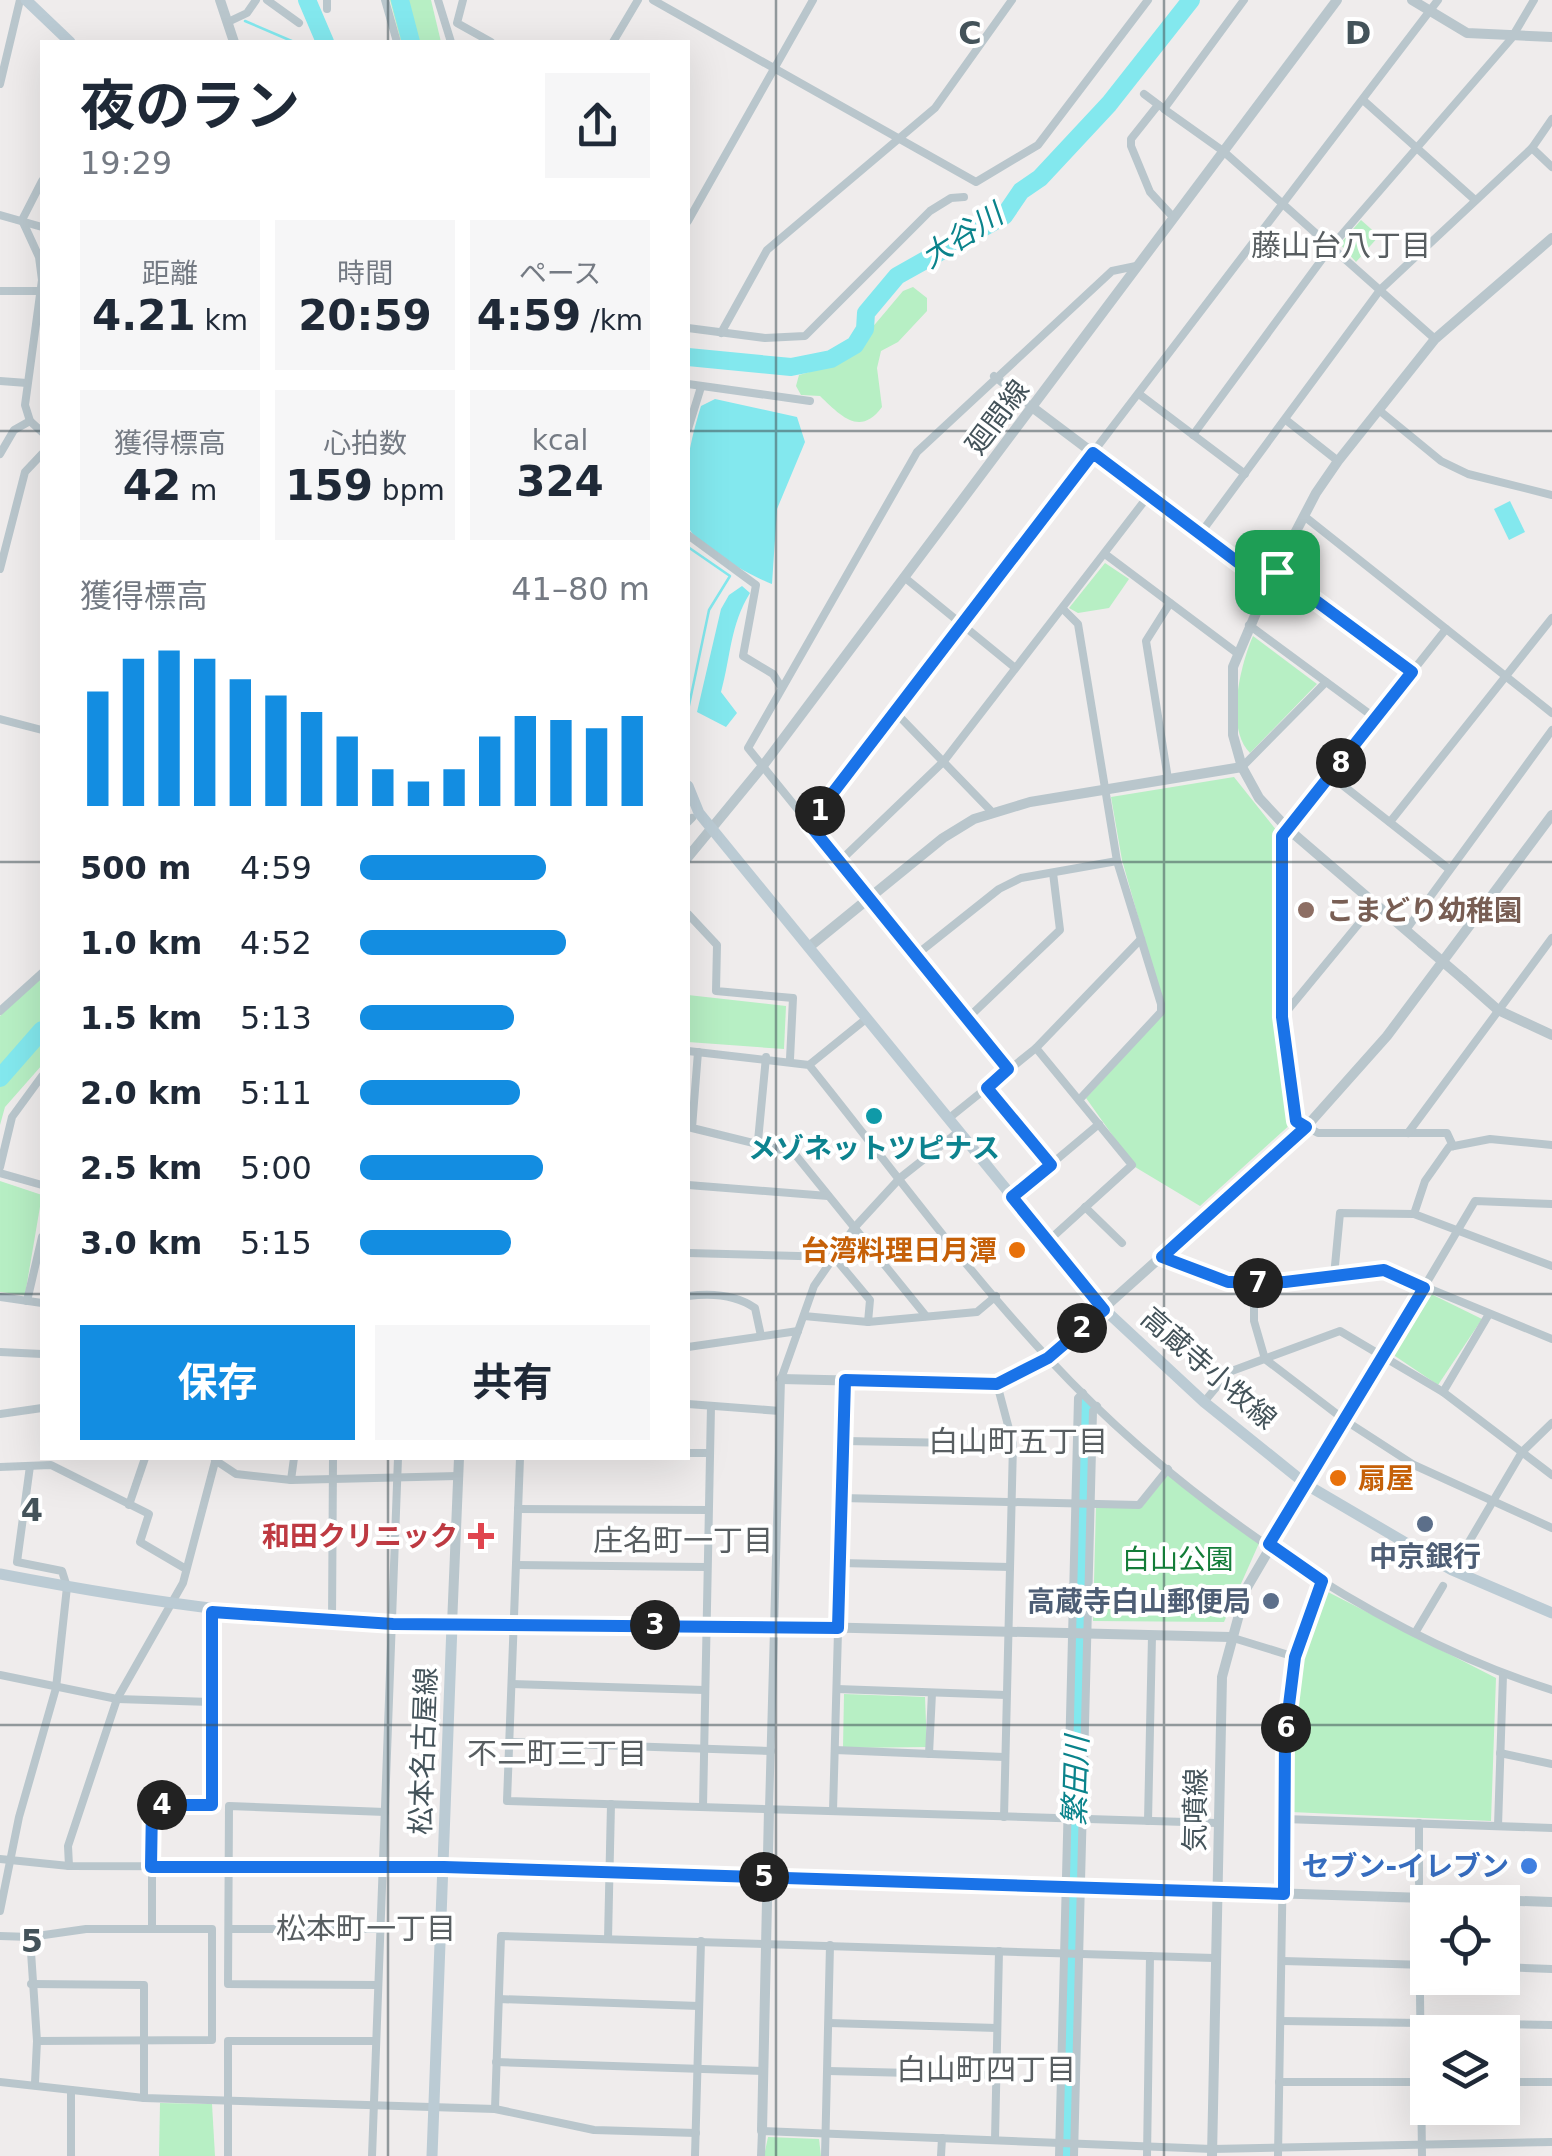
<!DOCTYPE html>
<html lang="ja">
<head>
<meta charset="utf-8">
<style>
  :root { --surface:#fff; --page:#f6f6f7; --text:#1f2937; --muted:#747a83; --accent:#138de1 }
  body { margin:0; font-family:"DejaVu Sans","Noto Sans JP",sans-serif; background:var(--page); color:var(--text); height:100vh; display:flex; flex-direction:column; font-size:38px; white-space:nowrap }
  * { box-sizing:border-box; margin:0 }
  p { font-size:32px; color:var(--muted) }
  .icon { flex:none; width:55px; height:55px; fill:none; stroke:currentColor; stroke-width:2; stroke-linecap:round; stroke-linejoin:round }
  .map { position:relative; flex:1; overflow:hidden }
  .details { position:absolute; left:40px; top:40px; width:650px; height:1420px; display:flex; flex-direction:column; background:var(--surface); border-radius:0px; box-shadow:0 10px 40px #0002 }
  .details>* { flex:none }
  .controls { position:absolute; left:1410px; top:1885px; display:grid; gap:20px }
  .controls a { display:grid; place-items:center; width:110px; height:110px; border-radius:0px; background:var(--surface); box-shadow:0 10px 40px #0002; font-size:50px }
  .pin { position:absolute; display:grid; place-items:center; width:85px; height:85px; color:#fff; margin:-42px; border-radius:20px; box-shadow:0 5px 15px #0006 }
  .km { position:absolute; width:50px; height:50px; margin:-25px; border-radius:50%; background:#222; color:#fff; font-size:28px; line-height:50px; text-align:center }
  .round { display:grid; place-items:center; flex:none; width:105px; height:105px; border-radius:0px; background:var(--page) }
  .headline { display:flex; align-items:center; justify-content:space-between; height:170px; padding:0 40px }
  h1 { font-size:55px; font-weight:700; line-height:75px }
  .metrics { display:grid; grid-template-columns:repeat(3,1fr); gap:15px; height:170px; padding:10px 40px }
  .metrics div { display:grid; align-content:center; border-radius:0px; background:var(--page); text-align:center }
  .metrics b { font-size:42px; font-weight:700 }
  .metrics small { font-size:28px; font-weight:400 }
  .metrics p { font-size:28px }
  .chart { height:280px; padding:20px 40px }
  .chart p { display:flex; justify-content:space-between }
  .chart svg { width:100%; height:180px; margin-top:10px; stroke:var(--accent); stroke-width:6 }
  .primary-button { display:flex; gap:20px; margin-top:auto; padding:20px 40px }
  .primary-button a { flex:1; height:115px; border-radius:0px; background:var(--accent); color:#fff; font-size:40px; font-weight:700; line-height:115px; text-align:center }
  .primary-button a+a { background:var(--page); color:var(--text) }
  ul { padding:0 40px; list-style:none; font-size:32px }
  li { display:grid; grid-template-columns:160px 120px 1fr; align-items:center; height:75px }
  li i { height:25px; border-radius:12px; background:var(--accent) }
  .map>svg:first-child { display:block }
  .green { fill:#b7efc4 }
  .water { fill:#83e8ee }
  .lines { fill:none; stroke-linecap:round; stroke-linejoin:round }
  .stream { stroke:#83e8ee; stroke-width:2.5 }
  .river { stroke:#83e8ee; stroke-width:18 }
  .minor { stroke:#b9c6cc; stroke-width:8 }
  .tertiary { stroke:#b9c6cc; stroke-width:10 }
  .secondary { stroke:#bbcbd4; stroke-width:11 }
  .tertiary-bridge { stroke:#b9c6cc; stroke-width:10 }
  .route-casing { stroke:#fff; stroke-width:20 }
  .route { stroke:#1a73e8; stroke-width:12 }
  .grid { fill:none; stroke:#44535a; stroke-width:2.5; stroke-opacity:0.55 }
  .education-dot { fill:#8d6e63; stroke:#fff; stroke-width:4 }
  .culture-dot { fill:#0f9aa8; stroke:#fff; stroke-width:4 }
  .food-dot { fill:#e8710a; stroke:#fff; stroke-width:4 }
  .service-dot { fill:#5c6f8a; stroke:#fff; stroke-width:4 }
  .health-dot { fill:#e0444e; stroke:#fff; stroke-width:4 }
  .shop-dot { fill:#3f7fe0; stroke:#fff; stroke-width:4 }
  .labels { text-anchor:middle; stroke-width:8; stroke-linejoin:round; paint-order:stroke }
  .street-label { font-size:28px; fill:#44535a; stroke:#fff }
  .education-label { font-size:28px; font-weight:bold; fill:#785e54; stroke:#fff; text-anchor:start }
  .culture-label { font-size:28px; font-weight:bold; fill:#0d838f; stroke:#fff }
  .food-label { font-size:28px; font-weight:bold; fill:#c56008; stroke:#fff; text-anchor:end }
  .health-label { font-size:28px; font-weight:bold; fill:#be3a42; stroke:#fff; text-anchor:end }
  .service-label { font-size:28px; font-weight:bold; fill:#4e5e75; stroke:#fff }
  .park-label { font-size:28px; fill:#137c38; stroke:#fff }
  .shop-label { font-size:28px; font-weight:bold; fill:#366cbe; stroke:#fff; text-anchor:end }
  .water-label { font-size:30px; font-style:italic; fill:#0a838b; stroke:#fff }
  .neighbourhood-label { font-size:30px; fill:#585e61; stroke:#fff }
  .grid-label { font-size:32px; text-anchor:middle; font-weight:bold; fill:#44535a; stroke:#fff; stroke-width:8; stroke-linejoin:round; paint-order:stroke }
</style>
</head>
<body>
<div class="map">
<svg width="1552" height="2156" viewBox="0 0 1552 2156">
  <rect width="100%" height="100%" fill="#efecec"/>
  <!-- green -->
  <g class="green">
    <polygon points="390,0 431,0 441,42 401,42"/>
    <polygon points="1361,220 1379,236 1356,262 1340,244"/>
    <path d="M 913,287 L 927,298 L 927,311 L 898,342 L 881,351 L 877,368 L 882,407 C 860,437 841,416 820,396 L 801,395 L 796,386 L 799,375 C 849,363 871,328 903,291 Z"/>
    <polygon points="1105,563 1129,579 1109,608 1078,613 1069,608"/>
    <path d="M 1253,636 L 1317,684 L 1250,753 C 1225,728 1240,666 1253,636 Z"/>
    <polygon points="1234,777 1277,831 1278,1020 1292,1123 1200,1206 1135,1167 1086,1098 1165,1012 1122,860 1111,797"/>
    <polygon points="42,976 42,1065 5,1107 0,1125 0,1016"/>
    <polygon points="688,995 786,1006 784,1049 688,1042"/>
    <polygon points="0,1181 42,1195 25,1295 0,1292"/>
    <polygon points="1431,1294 1482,1319 1438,1385 1392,1354"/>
    <polygon points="1170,1472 1260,1541 1224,1622 1093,1621 1096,1506 1142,1507"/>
    <path d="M 1326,1591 L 1496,1678 L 1491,1821 L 1291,1812 C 1292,1757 1291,1633 1326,1591 Z"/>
    <polygon points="844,1694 925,1697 927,1747 843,1748"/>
    <polygon points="160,2103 212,2104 215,2156 159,2156"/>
    <polygon points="768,2137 819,2139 821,2156 764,2156"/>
  </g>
  <!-- water -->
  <g class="water">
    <path d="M 715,399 L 797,417 L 805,442 L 777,509 L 772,584 C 754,578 696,545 689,528 C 677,496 691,438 701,406 Z"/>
    <polygon points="1510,501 1525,532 1509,540 1494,509"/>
    <path d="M 742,586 L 750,593 C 730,625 731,656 721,692 L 737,713 L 726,727 L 697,712 L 721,609 L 729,595 Z"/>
  </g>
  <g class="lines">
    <!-- stream -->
    <g class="stream">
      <polyline points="245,21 294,42"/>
      <polyline points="688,547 730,576 709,610 688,710"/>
    </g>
    <!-- river -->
    <g class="river">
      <polyline points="307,0 325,42"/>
      <polyline points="400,0 411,42"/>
      <polyline points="688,357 791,367 831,359 855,345 865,329 866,313 897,276 1004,216 1021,191 1040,178 1109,104 1191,0"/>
      <polyline points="0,1078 42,1030"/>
      <polyline points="1066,2156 1086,1406"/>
    </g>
    <!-- minor -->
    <g class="minor">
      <polyline points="267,0 299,23"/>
      <polyline points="327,0 327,9"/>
      <polyline points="385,0 397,42"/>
      <polyline points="438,0 451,42"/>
      <polyline points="463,0 457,23 491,42"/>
      <polyline points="653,0 976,182 1038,145 1148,0"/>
      <polyline points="1244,0 1164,109 1223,151 1435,339"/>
      <polyline points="228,22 247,13 256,0"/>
      <polyline points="613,42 638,0"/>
      <polyline points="0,84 20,0"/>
      <polyline points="1144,94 1160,106"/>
      <polyline points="1363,100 1475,200"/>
      <polyline points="1158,105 1131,139 1131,146 1150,192 1173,217"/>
      <polyline points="1532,148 1552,167"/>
      <polyline points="42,181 22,220 39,257 42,280 25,405 30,421 42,432"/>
      <polyline points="0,215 42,227"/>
      <polyline points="688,221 813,0"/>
      <polyline points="0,291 38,291"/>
      <polyline points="688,328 765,338 805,336 930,211 951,198 964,197"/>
      <polyline points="721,333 767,250 935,108 1012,0"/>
      <polyline points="994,376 1032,407"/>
      <polyline points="0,381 27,383"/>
      <polyline points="688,384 810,401"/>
      <polyline points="1139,394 1245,474"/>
      <polyline points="1380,411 1441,461 1468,474 1552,495"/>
      <polyline points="1286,420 1338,461"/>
      <polyline points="688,429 701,387"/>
      <polyline points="1193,435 1331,247 1511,39 1534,0"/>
      <polyline points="0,454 14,430 30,421"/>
      <polyline points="1304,516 1552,713"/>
      <polyline points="1200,534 1380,290 1532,148 1552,119"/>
      <polyline points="688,535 756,585 743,656 773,674 780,685"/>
      <polyline points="1105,554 1237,653"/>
      <polyline points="0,569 25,472 42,454"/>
      <polyline points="1277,572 1412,672"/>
      <polyline points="904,577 1014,667"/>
      <polyline points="1063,609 1078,624 1117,861 1161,1004 1161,1012 1079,1100"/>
      <polyline points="1249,625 1375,718"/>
      <polyline points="1446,629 1282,836 1282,1017 1296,1121 1318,1133 1447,1133 1453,1146"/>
      <polyline points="896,713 992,812"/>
      <polyline points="0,719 42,730"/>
      <polyline points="1242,767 1326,682"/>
      <polyline points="1331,776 1449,869"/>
      <polyline points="1168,779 1146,641 1170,603"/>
      <polyline points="688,822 692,818"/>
      <polyline points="1390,822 1552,618"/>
      <polyline points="809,825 1438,0"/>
      <polyline points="840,861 944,761 1149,495"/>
      <polyline points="688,914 717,945 716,991 793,998 790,1059"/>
      <polyline points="1406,930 1552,730"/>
      <polyline points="916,955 999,889 1021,878 1117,861"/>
      <polyline points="0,1011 42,973"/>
      <polyline points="1282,1017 1375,904"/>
      <polyline points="968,1018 1060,930 1053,873"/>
      <polyline points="1036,1048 1132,1165 1047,1242"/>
      <path d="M 688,1051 L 809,1065 C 888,1163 963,1267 1049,1359 C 1176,1496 1374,1634 1552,1690"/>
      <polyline points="698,1052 692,1128 794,1153 926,1316"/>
      <polyline points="809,1065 866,1019"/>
      <polyline points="1008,1069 748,748 917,452 1112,271 1136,266"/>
      <polyline points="987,1087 1051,1165"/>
      <polyline points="948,1119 1036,1048 1141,939"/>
      <polyline points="1408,1133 1552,938"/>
      <polyline points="758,1141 766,1057"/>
      <polyline points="0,1167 12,1117 42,1076"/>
      <polyline points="0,1173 42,1185"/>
      <polyline points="688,1185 828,1196"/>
      <polyline points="1012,1197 1099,1124"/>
      <polyline points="1085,1207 1122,1243"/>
      <polyline points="1414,1214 1425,1181 1449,1147 1490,1139 1552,1145"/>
      <polyline points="688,1253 834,1257 870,1300 868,1322"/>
      <polyline points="1161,1257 1228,1282 1285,1282 1384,1270 1552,1339"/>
      <polyline points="1334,1276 1340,1213 1414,1214 1552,1266"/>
      <polyline points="1254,1283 1254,1321 1265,1359 1346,1421 1414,1465 1552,1528"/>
      <path d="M 688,1296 C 711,1293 735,1294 755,1308 L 761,1336"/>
      <polyline points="0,1297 42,1303"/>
      <polyline points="27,1301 42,1237"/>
      <polyline points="804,1316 868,1322 977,1312 996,1296"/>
      <polyline points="688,1347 798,1331"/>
      <polyline points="0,1352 42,1354"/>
      <polyline points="997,1384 1013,1444 1004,1817"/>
      <polyline points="1443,1392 1489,1314"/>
      <polyline points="1204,1402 1229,1372 1340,1331 1443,1392 1552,1475"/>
      <polyline points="688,1404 780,1411"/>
      <polyline points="0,1414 42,1408"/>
      <polyline points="845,1441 1013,1444"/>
      <polyline points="688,1453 709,1453"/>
      <polyline points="520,1458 507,1801 1217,1823"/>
      <polyline points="215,1460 236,1474 291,1480 458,1476"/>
      <polyline points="0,1467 51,1465 149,1514 140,1542 186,1569"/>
      <polyline points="291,1480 294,1458"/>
      <polyline points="1307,1485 1475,1201 1552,1204"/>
      <polyline points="842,1498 1139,1505 1168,1469"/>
      <polyline points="129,1505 145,1458"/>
      <polyline points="518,1509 708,1510"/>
      <polyline points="1463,1552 1522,1452 1552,1423"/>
      <polyline points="841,1563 1010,1567"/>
      <polyline points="516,1565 706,1567"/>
      <polyline points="332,1622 333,1458"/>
      <polyline points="1415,1633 1443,1586"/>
      <polyline points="1230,1637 1295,1657"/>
      <polyline points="0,1675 117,1699 211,1702"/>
      <polyline points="512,1684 704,1690"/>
      <polyline points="837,1689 1006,1695"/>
      <polyline points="509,1742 771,1751"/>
      <polyline points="835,1750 1004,1757"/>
      <polyline points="1500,1753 1552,1764"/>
      <polyline points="929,1754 932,1693"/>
      <polyline points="703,1807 711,1406"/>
      <polyline points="769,1809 781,1379 814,1286 854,1228 900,1178 957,1133"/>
      <polyline points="833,1811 845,1380"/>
      <polyline points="1284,1819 1552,1828"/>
      <polyline points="1148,1821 1152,1636"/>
      <polyline points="1419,1823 1419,1883"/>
      <polyline points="1498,1826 1503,1675"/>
      <polyline points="0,1859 69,1866 444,1867"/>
      <polyline points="69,1866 68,1846 117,1699 183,1583 216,1458"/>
      <polyline points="0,1911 19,1817 56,1688 67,1587 62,1571 17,1562 30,1466"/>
      <polyline points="1419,1913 1422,2156"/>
      <polyline points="152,1929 152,1805 212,1805 212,1611"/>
      <polyline points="229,1929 380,1929"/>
      <polyline points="0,1936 30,1937 86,1929 212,1929 212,2040 37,2041"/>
      <polyline points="30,1937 37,2041 35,2083"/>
      <polyline points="608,1939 611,1804"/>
      <polyline points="1283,1961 1428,1965"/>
      <polyline points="1502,1967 1552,1969"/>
      <polyline points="31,1984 144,1985 144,2098"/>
      <polyline points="378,1985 228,1984 229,1806 385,1812"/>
      <polyline points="499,1999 699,2006"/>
      <polyline points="1281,2021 1552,2025"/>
      <polyline points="829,2023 997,2028"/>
      <polyline points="496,2062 763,2071"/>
      <polyline points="828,2071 996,2075"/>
      <polyline points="0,2082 144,2098 495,2109 594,2130 696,2133"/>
      <polyline points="1279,2082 1428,2082"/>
      <polyline points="1502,2082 1552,2082"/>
      <polyline points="495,2109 501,1936 1214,1958"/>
      <polyline points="995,2140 999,1951"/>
      <polyline points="71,2156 71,2090"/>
      <polyline points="228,2156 228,2041 376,2041"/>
      <polyline points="372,2156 398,1458"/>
      <polyline points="695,2156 701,1941"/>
      <polyline points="761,2156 762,2131 1212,2149 1552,2142"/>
      <polyline points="825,2156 830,1945"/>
      <polyline points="941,2156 942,2138"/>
      <polyline points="1059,2156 1078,1398 1083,1393"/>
      <polyline points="1074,2156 1093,1411 1097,1406"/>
      <polyline points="1147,2156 1150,1956"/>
      <polyline points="1278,2156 1285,1737 1295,1657 1321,1581"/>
    </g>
    <!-- tertiary -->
    <g class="tertiary">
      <polyline points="220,0 234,42"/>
      <polyline points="1412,0 1467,33 1552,37"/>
      <polyline points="1032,407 1268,585"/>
      <polyline points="688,857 762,767 1337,0"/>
      <polyline points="1422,944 1288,829 1259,798 1242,767 1233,735 1233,667 1268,585 1316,493 1338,461 1435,339 1552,238"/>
      <polyline points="809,947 943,838 974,819 1030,802 1242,767"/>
      <polyline points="1463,979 1498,1010 1552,1035"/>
      <polyline points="781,1379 997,1384 1048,1358 1306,1127 1387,1036 1552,815"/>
      <polyline points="459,1458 452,1625 774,1626 1230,1637"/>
      <polyline points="444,1867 1552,1902"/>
      <polyline points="762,2131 769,1809"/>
      <polyline points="1212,2156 1222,1677 1246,1589 1307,1485"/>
    </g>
    <!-- secondary -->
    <g class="secondary">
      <polyline points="26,0 70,42"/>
      <polyline points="688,786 699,813 1104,1309 1204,1402 1307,1485 1452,1570 1552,1613"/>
      <path d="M 0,1574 C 151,1603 299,1624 452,1625 L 432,2156"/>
    </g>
    <!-- tertiary-bridge -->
    <polyline class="tertiary-bridge" points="1422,944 1463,979"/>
  </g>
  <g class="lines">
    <defs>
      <polygon id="route" points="1093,453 1268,585 1277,572 1412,672 1282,836 1282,1017 1296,1121 1306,1127 1162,1257 1228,1282 1285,1282 1384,1270 1424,1288 1269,1544 1322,1581 1295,1657 1285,1737 1284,1894 444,1867 151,1867 152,1805 212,1805 212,1612 393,1624 838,1628 845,1380 997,1384 1048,1358 1104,1310 1012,1197 1051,1165 987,1088 1008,1069 809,824"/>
    </defs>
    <!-- route casing -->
    <use href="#route" class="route-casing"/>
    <!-- route -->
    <use href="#route" class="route"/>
  </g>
  <!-- grid -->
  <path class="grid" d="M 388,0 L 388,42M 776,0 L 776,2156M 1164,0 L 1164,2156M 0,431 L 42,431M 688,431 L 1552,431M 0,862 L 42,862M 688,862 L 1552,862M 0,1294 L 42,1294M 688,1294 L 1552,1294M 388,1458 L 388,2156M 0,1725 L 1552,1725"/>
  <!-- markers -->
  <circle class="education-dot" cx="1306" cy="910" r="10"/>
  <circle class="culture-dot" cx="874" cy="1116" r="10"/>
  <g class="food-dot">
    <circle cx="1017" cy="1250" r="10"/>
    <circle cx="1338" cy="1478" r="10"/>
  </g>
  <g class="service-dot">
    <circle cx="1425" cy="1524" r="10"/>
    <circle cx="1271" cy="1601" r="10"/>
  </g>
  <path class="health-dot" d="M476 1521h10v10h10v10h-10v10h-10v-10h-10v-10h10z"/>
  <circle class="shop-dot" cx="1529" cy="1866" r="10"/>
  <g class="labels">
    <!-- street labels -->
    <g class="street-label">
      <text transform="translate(997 417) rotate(-53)" y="10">廻間線</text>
      <text transform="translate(1209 1368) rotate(41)" y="10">高蔵寺小牧線</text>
      <text transform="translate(423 1751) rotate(-88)" y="10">松本名古屋線</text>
      <text transform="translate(1195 1810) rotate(-89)" y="10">気噴線</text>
    </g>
    <!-- education labels -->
    <g class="education-label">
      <text x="1326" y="920">こまどり幼稚園</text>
    </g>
    <!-- culture labels -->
    <g class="culture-label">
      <text x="874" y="1158">メゾネットツピナス</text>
    </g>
    <!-- food labels -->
    <g class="food-label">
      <text x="997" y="1260">台湾料理日月潭</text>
      <text x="1358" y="1488" text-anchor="start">扇屋</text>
    </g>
    <!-- health labels -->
    <g class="health-label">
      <text x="458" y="1546">和田クリニック</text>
    </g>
    <!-- service labels -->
    <g class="service-label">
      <text x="1425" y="1566">中京銀行</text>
      <text x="1251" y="1611" text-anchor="end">高蔵寺白山郵便局</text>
    </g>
    <!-- park labels -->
    <g class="park-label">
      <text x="1178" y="1569">白山公園</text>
    </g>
    <!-- shop labels -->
    <g class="shop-label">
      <text x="1509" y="1876">セブン-イレブン</text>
    </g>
    <!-- water labels -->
    <g class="water-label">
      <text transform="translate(962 236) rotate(-33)" y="10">大谷川</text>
      <text transform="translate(1076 1781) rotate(-88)" y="10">繁田川</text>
    </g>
    <!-- neighbourhood labels -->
    <g class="neighbourhood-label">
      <text x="1341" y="256">藤山台八丁目</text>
      <text x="1018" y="1452">白山町五丁目</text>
      <text x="683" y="1551">庄名町一丁目</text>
      <text x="557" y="1764">不二町三丁目</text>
      <text x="366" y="1939">松本町一丁目</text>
      <text x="986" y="2080">白山町四丁目</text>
    </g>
  </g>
  <g class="grid-label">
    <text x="970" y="44">C</text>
    <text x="1358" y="44">D</text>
    <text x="32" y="1521">4</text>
    <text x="32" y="1952">5</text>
  </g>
</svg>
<div class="controls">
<a><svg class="icon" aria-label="locate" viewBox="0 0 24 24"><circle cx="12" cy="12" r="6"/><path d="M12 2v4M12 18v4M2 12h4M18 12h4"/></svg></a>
<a><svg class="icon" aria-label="layers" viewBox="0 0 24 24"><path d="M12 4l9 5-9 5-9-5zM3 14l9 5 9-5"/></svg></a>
</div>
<div class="pin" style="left:1277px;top:572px;background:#1e9e55"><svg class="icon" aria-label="arrive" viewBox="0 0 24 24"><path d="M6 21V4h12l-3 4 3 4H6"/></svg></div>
<b class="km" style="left:820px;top:811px">1</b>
<b class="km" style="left:1082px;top:1328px">2</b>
<b class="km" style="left:655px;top:1625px">3</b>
<b class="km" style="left:162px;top:1805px">4</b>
<b class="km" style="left:764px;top:1877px">5</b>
<b class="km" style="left:1286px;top:1728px">6</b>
<b class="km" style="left:1258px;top:1283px">7</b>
<b class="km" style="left:1341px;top:763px">8</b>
<section class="details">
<div class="headline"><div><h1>夜のラン</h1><p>19:29</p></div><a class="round"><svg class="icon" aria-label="share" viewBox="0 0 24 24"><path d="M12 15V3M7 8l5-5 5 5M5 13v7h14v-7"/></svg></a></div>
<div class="metrics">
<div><p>距離</p><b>4.21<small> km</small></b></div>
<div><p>時間</p><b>20:59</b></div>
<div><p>ペース</p><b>4:59<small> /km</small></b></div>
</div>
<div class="metrics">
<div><p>獲得標高</p><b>42<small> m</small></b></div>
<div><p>心拍数</p><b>159<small> bpm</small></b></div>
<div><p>kcal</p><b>324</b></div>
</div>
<div class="chart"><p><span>獲得標高</span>41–80 m</p>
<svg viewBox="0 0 160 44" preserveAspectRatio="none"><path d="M5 44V16M15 44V8M25 44V6M35 44V8M45 44V13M55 44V17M65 44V21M75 44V27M85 44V35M95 44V38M105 44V35M115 44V27M125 44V22M135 44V23M145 44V25M155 44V22"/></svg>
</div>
<ul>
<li><b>500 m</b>4:59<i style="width:64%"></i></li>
<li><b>1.0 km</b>4:52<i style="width:71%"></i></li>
<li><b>1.5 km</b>5:13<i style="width:53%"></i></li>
<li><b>2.0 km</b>5:11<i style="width:55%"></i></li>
<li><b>2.5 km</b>5:00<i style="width:63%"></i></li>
<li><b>3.0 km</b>5:15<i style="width:52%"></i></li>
</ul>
<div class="primary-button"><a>保存</a><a>共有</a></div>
</section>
</div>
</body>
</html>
